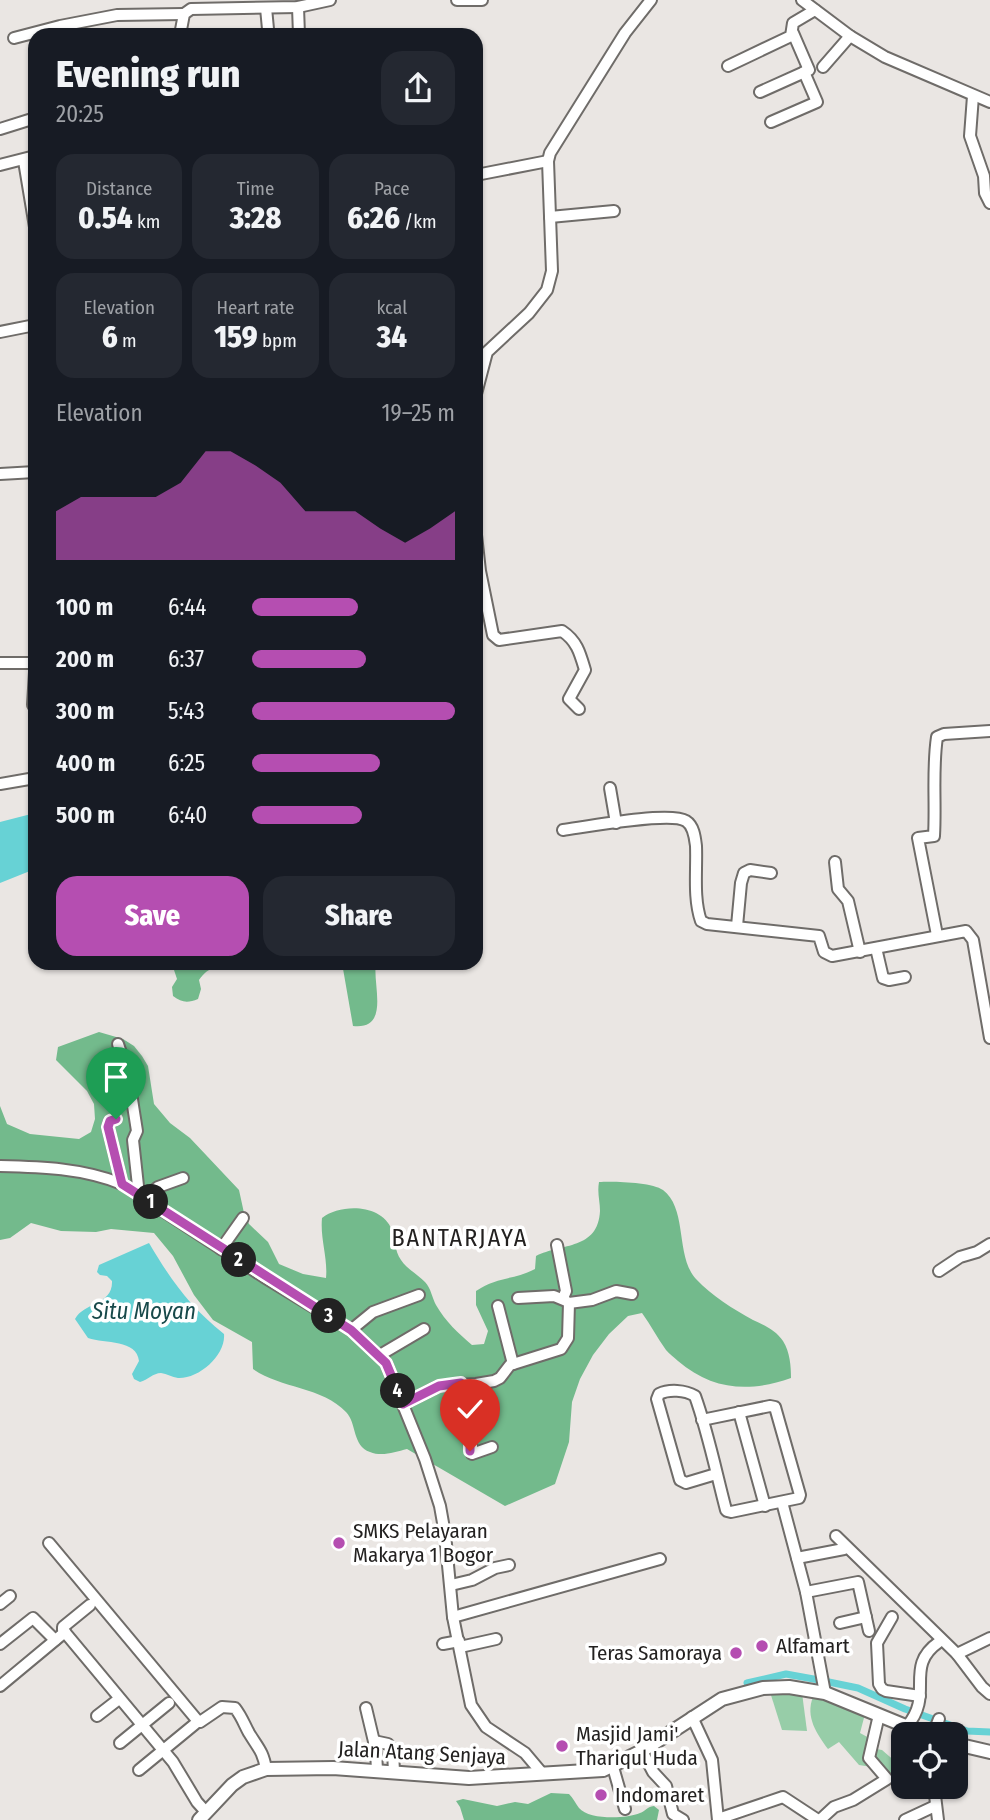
<!DOCTYPE html>
<html lang="en">
<head>
<meta charset="utf-8">
<style>
  :root { --surface:#171b24; --page:#242831; --text:#f1f3f6; --muted:#9ea1a6; --accent:#b54eb1 }
  body { margin:0; font-family:"Fira Sans Condensed",sans-serif; background:var(--page); color:var(--text); height:100vh; display:flex; flex-direction:column; font-size:26px; white-space:nowrap }
  * { box-sizing:border-box; margin:0 }
  p { font-size:23px; color:var(--muted) }
  .icon { flex:none; width:38px; height:38px; fill:none; stroke:currentColor; stroke-width:2; stroke-linecap:round; stroke-linejoin:round }
  .map { position:relative; flex:1; overflow:hidden }
  .panel { position:absolute; left:28px; top:28px; width:455px; height:942px; display:flex; flex-direction:column; background:var(--surface); border-radius:21px; box-shadow:0 2px 5px #0004 }
  .panel>* { flex:none }
  .fabs { position:absolute; left:891px; top:1722px; display:grid; gap:14px }
  .fabs a { display:grid; place-items:center; width:77px; height:77px; border-radius:14px; background:var(--surface); box-shadow:0 2px 5px #0004; font-size:35px }
  .pin { position:absolute; display:grid; place-items:center; width:60px; height:60px; color:#fff; margin:-72px -30px; border-radius:50% 50% 50% 0; rotate:-45deg; box-shadow:0 0 7px #0007 }
  .pin .icon { rotate:45deg }
  .km { position:absolute; width:35px; height:35px; margin:-18px; border-radius:50%; background:#222; color:#fff; font-size:19px; line-height:35px; text-align:center }
  .round { display:grid; place-items:center; flex:none; width:74px; height:74px; border-radius:21px; background:var(--page) }
  .headline { display:flex; align-items:center; justify-content:space-between; height:119px; padding:0 28px }
  h1 { font-size:38px; font-weight:800; line-height:52px }
  .metrics { display:grid; grid-template-columns:repeat(3,1fr); gap:10px; height:119px; padding:7px 28px }
  .metrics div { display:grid; align-content:center; border-radius:18px; background:var(--page); text-align:center }
  .metrics b { font-size:30px; font-weight:800 }
  .metrics small { font-size:19px; font-weight:400 }
  .metrics p { font-size:19px }
  .chart { height:196px; padding:14px 28px }
  .chart p { display:flex; justify-content:space-between }
  .chart svg { width:100%; height:126px; margin-top:7px; fill:var(--accent); opacity:.7 }
  .button { display:flex; gap:14px; margin-top:auto; padding:14px 28px }
  .button a { flex:1; height:80px; border-radius:21px; background:var(--accent); color:#fff; font-size:28px; font-weight:800; line-height:80px; text-align:center }
  .button a+a { background:var(--page); color:var(--text) }
  ul { padding:0 28px; list-style:none; font-size:23px }
  li { display:grid; grid-template-columns:112px 84px 1fr; align-items:center; height:52px }
  li i { height:18px; border-radius:9px; background:var(--accent) }
  .map>svg:first-child { display:block }
  .green { fill:#97cda8 }
  .forest { fill:#73ba8c }
  .water { fill:#67d2d5 }
  .lines { fill:none; stroke-linecap:round; stroke-linejoin:round }
  .canal { stroke:#67d2d5; stroke-width:7 }
  .minor-casing { stroke:#6f6c69; stroke-width:14 }
  .major-casing { stroke:#6f6c69; stroke-width:16 }
  .minor { stroke:#fff; stroke-width:10 }
  .major { stroke:#fff; stroke-width:12 }
  .route-casing { stroke:#fff; stroke-width:14 }
  .route { stroke:#b54eb1; stroke-width:9 }
  .poi-dot { fill:#b54eb1; stroke:#fff; stroke-width:2.5 }
  .labels { text-anchor:middle; stroke-width:7; stroke-linejoin:round; paint-order:stroke }
  .poi-label { font-size:21px; fill:#232120; stroke:#fff; text-anchor:start }
  .street-label { font-size:21px; fill:#232120; stroke:#fff }
  .water-label { font-size:23px; font-style:italic; fill:#18494a; stroke:#fff }
  .quarter-label { font-size:24px; letter-spacing:2px; fill:#232120; stroke:#fff }
</style>
</head>
<body>
<div class="map">
<svg width="990" height="1820" viewBox="0 0 990 1820">
  <rect width="100%" height="100%" fill="#eae6e3"/>
  <!-- green -->
  <g class="green">
    <polygon points="770,1692 802,1693 807,1731 782,1730"/>
    <path d="M 813,1697 L 865,1714 L 860,1733 L 871,1739 L 871,1748 L 882,1750 L 897,1763 L 895,1769 L 887,1779 L 878,1768 L 859,1765 L 839,1742 L 828,1749 C 817,1734 805,1717 813,1697 Z"/>
  </g>
  <!-- forest -->
  <g class="forest">
    <path d="M 140,963 L 235,963 C 220,967 209,965 199,980 L 201,989 L 198,999 C 188,1003 182,1003 173,996 L 172,987 L 177,979 L 174,970 L 168,965 L 151,966 Z"/>
    <path d="M 342,963 L 376,963 C 372,984 391,1030 353,1026 Z"/>
    <path d="M 99,1032 L 123,1039 L 134,1046 L 142,1056 L 148,1066 L 154,1104 L 170,1123 L 190,1138 L 239,1190 L 244,1213 L 249,1224 L 268,1242 L 279,1264 L 303,1274 L 326,1278 C 328,1258 320,1239 322,1218 C 340,1204 381,1203 392,1230 C 396,1240 394,1250 401,1260 C 407,1269 417,1274 425,1282 C 431,1288 432,1298 436,1305 C 445,1321 459,1334 472,1345 L 484,1344 L 488,1331 L 476,1305 L 476,1291 C 498,1276 515,1280 535,1269 L 536,1256 C 562,1243 598,1250 600,1211 C 600,1201 597,1193 599,1182 C 612,1181 652,1182 663,1190 C 688,1209 675,1256 696,1279 C 712,1296 733,1309 753,1320 C 764,1325 776,1330 783,1341 C 790,1352 791,1366 791,1378 C 749,1393 712,1390 678,1361 C 674,1357 669,1354 666,1350 C 657,1338 651,1325 642,1313 L 628,1316 L 609,1334 L 593,1355 L 580,1379 L 572,1402 L 569,1442 L 555,1484 L 505,1506 L 407,1449 C 395,1452 382,1457 370,1452 C 352,1446 357,1423 346,1412 C 323,1387 279,1388 253,1369 L 252,1342 L 213,1320 L 194,1295 L 173,1256 L 154,1233 L 111,1229 L 96,1232 L 61,1231 L 31,1223 L 10,1238 L 0,1240 L 0,1106 L 7,1124 L 30,1134 L 79,1139 L 91,1132 L 95,1119 L 94,1104 L 87,1091 L 56,1060 L 58,1047 Z"/>
    <path d="M 551,1793 L 569,1794 C 573,1798 576,1804 579,1808 C 589,1820 626,1819 640,1813 C 646,1811 646,1807 654,1806 L 659,1810 L 657,1820 L 464,1820 L 460,1807 L 456,1801 L 463,1799 L 497,1806 L 515,1802 L 528,1804 Z"/>
  </g>
  <!-- water -->
  <g class="water">
    <polygon points="35,813 35,869 0,883 0,822"/>
    <path d="M 149,1243 C 171,1280 189,1306 224,1334 C 226,1355 199,1379 178,1378 C 172,1377 167,1374 161,1373 C 153,1373 148,1380 140,1382 L 134,1379 L 132,1374 L 139,1361 C 137,1339 105,1344 88,1338 L 75,1319 C 84,1302 113,1305 112,1281 L 107,1276 L 100,1275 L 97,1272 L 99,1265 Z"/>
  </g>
  <g class="lines">
    <!-- canal -->
    <polyline class="canal" points="747,1683 786,1674 819,1680 858,1688 905,1709 967,1731 990,1732"/>
    <defs>
      <g id="minor">
        <polyline points="457,0 482,0"/>
        <polyline points="802,0 850,36 885,57 990,102"/>
        <polyline points="298,7 299,35"/>
        <polyline points="266,8 268,29"/>
        <polyline points="180,35 184,14 191,9 298,7 330,0"/>
        <polyline points="14,38 60,26 117,15 184,14"/>
        <polyline points="728,66 791,36 793,23 815,10"/>
        <polyline points="823,67 850,36"/>
        <polyline points="760,92 809,70 793,33"/>
        <polyline points="973,96 970,136 984,176 985,193 990,203"/>
        <polyline points="771,122 817,102 804,72"/>
        <polyline points="0,129 32,119"/>
        <polyline points="24,161 35,227"/>
        <polyline points="0,165 35,156"/>
        <polyline points="476,175 548,161"/>
        <polyline points="550,217 614,211"/>
        <polyline points="0,332 35,325"/>
        <polyline points="476,394 487,352 529,313 547,290 552,271 548,161 550,153 625,33 651,0"/>
        <polyline points="476,414 476,501"/>
        <polyline points="0,474 35,472"/>
        <path d="M 476,535 L 480,571 L 493,635 L 499,640 L 562,631 C 577,641 580,653 585,670 L 569,699 L 579,709"/>
        <polyline points="0,663 35,663"/>
        <polyline points="33,705 35,672"/>
        <polyline points="0,784 35,778"/>
        <polyline points="610,788 616,823"/>
        <path d="M 563,830 C 585,827 670,811 686,821 C 694,826 695,838 696,846 C 697,870 693,898 701,921 L 707,924 L 819,936 L 824,952 L 832,956 L 966,931 L 973,940 L 990,1038"/>
        <polyline points="835,862 838,889 848,901 860,952"/>
        <polyline points="737,926 741,883 744,873 750,870 771,873"/>
        <path d="M 937,935 L 918,838 L 934,836 C 936,803 932,770 937,737 L 944,734 L 990,731"/>
        <polyline points="876,948 883,978 889,980 905,977"/>
        <polyline points="118,1044 128,1074 137,1131 133,1140 139,1195"/>
        <polyline points="116,1119 110,1121 108,1127 122,1184"/>
        <path d="M 0,1166 C 42,1167 82,1168 122,1184 L 264,1277 L 351,1330 L 386,1363 L 425,1459 L 440,1506 L 445,1534 L 453,1617 L 471,1705 L 486,1727 L 525,1753 L 541,1772"/>
        <polyline points="144,1198 158,1187 183,1178"/>
        <polyline points="557,1245 566,1291 563,1298"/>
        <polyline points="221,1249 243,1218"/>
        <polyline points="939,1271 960,1257 977,1252 990,1244"/>
        <polyline points="518,1298 554,1296 566,1301"/>
        <polyline points="498,1306 513,1364"/>
        <polyline points="351,1330 373,1312 419,1295"/>
        <polyline points="380,1355 424,1329"/>
        <polyline points="461,1383 458,1413 470,1440 472,1454 492,1447"/>
        <polyline points="403,1404 439,1386 476,1384 494,1381 500,1378 510,1365 561,1349 568,1338 569,1303 592,1300 616,1291 632,1294"/>
        <polyline points="739,1412 765,1506"/>
        <path d="M 702,1420 L 770,1406 L 775,1407 L 800,1495 L 799,1498 L 731,1512 L 727,1511 L 726,1510 C 716,1472 708,1432 695,1396 C 685,1390 669,1389 659,1394 L 657,1399 L 680,1480 L 686,1483 L 716,1474"/>
        <polyline points="782,1502 806,1592 825,1693"/>
        <polyline points="836,1536 957,1654 982,1687 990,1694"/>
        <path d="M 49,1543 L 197,1720 L 200,1722 L 222,1707 L 235,1708 C 242,1717 244,1724 249,1733 C 258,1748 263,1751 266,1769"/>
        <polyline points="797,1558 844,1549"/>
        <polyline points="451,1585 472,1580 495,1568 509,1565"/>
        <polyline points="806,1592 858,1582 869,1631"/>
        <polyline points="0,1604 10,1596"/>
        <polyline points="90,1605 63,1627 63,1630 173,1762 197,1802 206,1812"/>
        <polyline points="453,1617 660,1559"/>
        <polyline points="892,1617 877,1643 879,1684 882,1689 886,1691 920,1696"/>
        <polyline points="840,1623 866,1617"/>
        <polyline points="0,1644 33,1618 55,1640"/>
        <polyline points="443,1644 459,1641"/>
        <polyline points="460,1647 496,1639"/>
        <polyline points="957,1654 990,1638"/>
        <polyline points="0,1686 65,1632"/>
        <polyline points="366,1708 376,1750 377,1771"/>
        <polyline points="97,1716 119,1699"/>
        <polyline points="692,1717 712,1760 718,1820"/>
        <path d="M 907,1726 C 935,1694 903,1667 939,1642"/>
        <polyline points="933,1734 939,1719"/>
        <polyline points="374,1741 388,1744 393,1751 394,1772"/>
        <polyline points="120,1743 169,1703"/>
        <polyline points="642,1751 653,1772 666,1786 673,1814 683,1820"/>
        <polyline points="613,1767 625,1809"/>
        <polyline points="139,1770 195,1724"/>
        <polyline points="934,1787 938,1820"/>
        <polyline points="718,1819 783,1797 818,1820"/>
        <polyline points="820,1820 834,1807 853,1800 887,1779 869,1758 879,1715"/>
        <polyline points="905,1820 935,1806"/>
      </g>
      <g id="major">
        <polyline points="956,1744 990,1752"/>
        <polyline points="199,1820 232,1785 243,1777 266,1769 333,1768 469,1778 603,1770 642,1751 722,1699 763,1688 789,1687 825,1693 925,1734"/>
      </g>
    </defs>
    <!-- minor casing -->
    <use href="#minor" class="minor-casing"/>
    <!-- major casing -->
    <use href="#major" class="major-casing"/>
    <!-- minor -->
    <use href="#minor" class="minor"/>
    <!-- major -->
    <use href="#major" class="major"/>
  </g>
  <g class="lines">
    <defs>
      <polyline id="route" points="116,1119 110,1121 108,1127 122,1184 351,1330 386,1363 403,1404 439,1386 461,1383 458,1413 470,1440 470,1451"/>
    </defs>
    <!-- route casing -->
    <use href="#route" class="route-casing"/>
    <!-- route -->
    <use href="#route" class="route"/>
  </g>
  <!-- markers -->
  <g class="poi-dot">
    <circle cx="339" cy="1543" r="7"/>
    <circle cx="762" cy="1646" r="7"/>
    <circle cx="736" cy="1653" r="7"/>
    <circle cx="562" cy="1746" r="7"/>
    <circle cx="601" cy="1795" r="7"/>
  </g>
  <g class="labels">
    <!-- poi labels -->
    <g class="poi-label">
      <text x="353" y="1538">SMKS Pelayaran<tspan x="353" dy="24">Makarya 1 Bogor</tspan></text>
      <text x="776" y="1653">Alfamart</text>
      <text x="722" y="1660" text-anchor="end">Teras Samoraya</text>
      <text x="576" y="1741">Masjid Jami'<tspan x="576" dy="24">Thariqul Huda</tspan></text>
      <text x="615" y="1802">Indomaret</text>
    </g>
    <!-- street labels -->
    <g class="street-label">
      <text transform="translate(422 1753) rotate(3)" y="7">Jalan Atang Senjaya</text>
    </g>
    <!-- water labels -->
    <g class="water-label">
      <text x="144" y="1319">Situ Moyan</text>
    </g>
    <!-- quarter labels -->
    <g class="quarter-label">
      <text x="460" y="1246">BANTARJAYA</text>
    </g>
  </g>
</svg>
<div class="fabs">
<a><svg class="icon" aria-label="locate" viewBox="0 0 24 24"><circle cx="12" cy="12" r="6"/><path d="M12 2v4M12 18v4M2 12h4M18 12h4"/></svg></a>
</div>
<div class="pin" style="left:116px;top:1119px;background:#1e9e55"><svg class="icon" aria-label="arrive" viewBox="0 0 24 24"><path d="M6 21V4h12l-3 4 3 4H6"/></svg></div>
<div class="pin" style="left:470px;top:1451px;background:#d93025"><svg class="icon" aria-label="check" viewBox="0 0 24 24"><path d="M5 12l5 5 9-10"/></svg></div>
<b class="km" style="left:151px;top:1202px">1</b>
<b class="km" style="left:239px;top:1260px">2</b>
<b class="km" style="left:329px;top:1316px">3</b>
<b class="km" style="left:398px;top:1391px">4</b>
<section class="panel">
<div class="headline"><div><h1>Evening run</h1><p>20:25</p></div><a class="round"><svg class="icon" aria-label="share" viewBox="0 0 24 24"><path d="M12 15V3M7 8l5-5 5 5M5 13v7h14v-7"/></svg></a></div>
<div class="metrics">
<div><p>Distance</p><b>0.54<small> km</small></b></div>
<div><p>Time</p><b>3:28</b></div>
<div><p>Pace</p><b>6:26<small> /km</small></b></div>
</div>
<div class="metrics">
<div><p>Elevation</p><b>6<small> m</small></b></div>
<div><p>Heart rate</p><b>159<small> bpm</small></b></div>
<div><p>kcal</p><b>34</b></div>
</div>
<div class="chart"><p><span>Elevation</span>19–25 m</p>
<svg viewBox="0 0 160 44" preserveAspectRatio="none"><path d="M0 44V27L10 22L20 22L30 22L40 22L50 17L60 6L70 6L80 11L90 17L100 27L110 27L120 27L130 33L140 38L150 33L160 27V44z"/></svg>
</div>
<ul>
<li><b>100 m</b>6:44<i style="width:52%"></i></li>
<li><b>200 m</b>6:37<i style="width:56%"></i></li>
<li><b>300 m</b>5:43<i style="width:100%"></i></li>
<li><b>400 m</b>6:25<i style="width:63%"></i></li>
<li><b>500 m</b>6:40<i style="width:54%"></i></li>
</ul>
<div class="button"><a>Save</a><a>Share</a></div>
</section>
</div>
</body>
</html>
